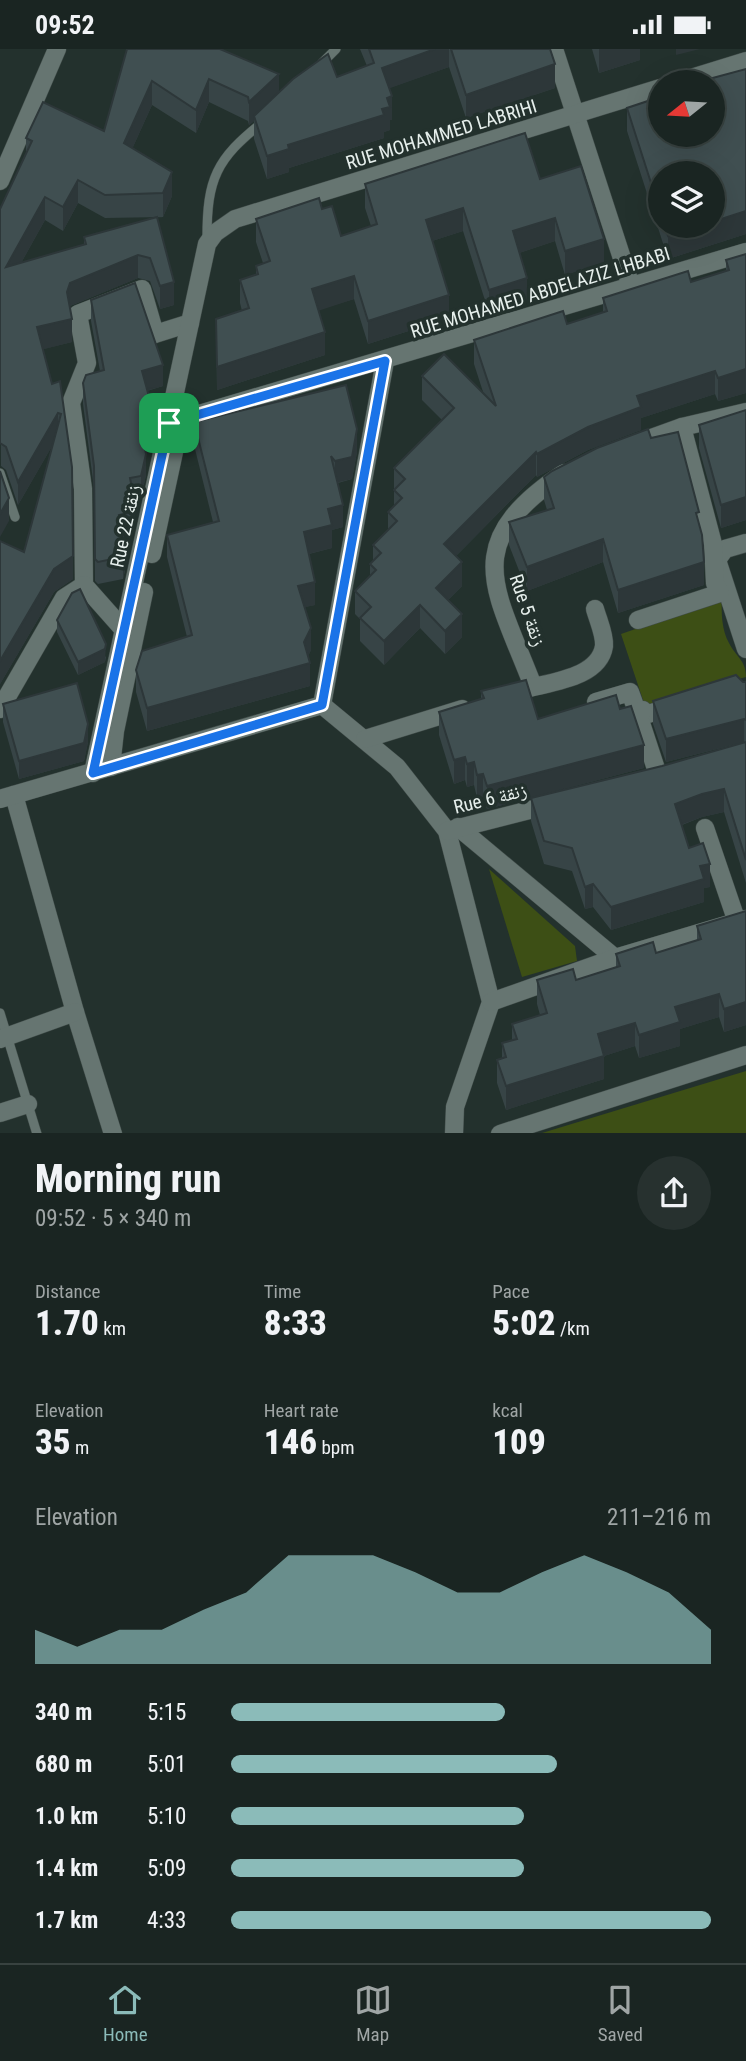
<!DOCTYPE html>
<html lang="en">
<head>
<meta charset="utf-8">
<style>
  :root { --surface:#1a2522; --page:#27312f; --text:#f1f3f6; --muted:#9fa5a5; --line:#384240; --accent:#8bbbb9 }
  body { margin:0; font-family:"Roboto Condensed","Noto Naskh Arabic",sans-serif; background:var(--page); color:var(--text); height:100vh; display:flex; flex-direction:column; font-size:26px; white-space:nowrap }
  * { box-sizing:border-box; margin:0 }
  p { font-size:23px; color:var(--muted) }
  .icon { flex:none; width:38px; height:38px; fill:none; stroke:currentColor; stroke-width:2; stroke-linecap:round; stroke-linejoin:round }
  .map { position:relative; height:1084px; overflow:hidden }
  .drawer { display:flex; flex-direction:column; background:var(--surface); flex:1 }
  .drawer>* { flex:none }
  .needle { width:46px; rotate:252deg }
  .buttons { position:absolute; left:648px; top:21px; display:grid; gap:14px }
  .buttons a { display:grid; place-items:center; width:77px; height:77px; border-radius:50%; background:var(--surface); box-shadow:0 7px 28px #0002,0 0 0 2px var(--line); font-size:35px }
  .pin { position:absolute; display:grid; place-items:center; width:60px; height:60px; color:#fff; margin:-30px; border-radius:14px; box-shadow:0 4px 10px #0006 }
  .round { display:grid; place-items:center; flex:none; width:74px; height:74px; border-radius:37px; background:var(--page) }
  .headline { display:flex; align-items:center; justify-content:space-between; height:119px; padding:0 35px }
  h1 { font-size:38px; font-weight:800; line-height:52px }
  .metrics { display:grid; grid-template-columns:repeat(3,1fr); gap:10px; height:119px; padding:7px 35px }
  .metrics div { display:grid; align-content:center }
  .metrics b { font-size:35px; font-weight:800 }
  .metrics small { font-size:19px; font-weight:400 }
  .metrics p { font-size:19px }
  .chart { height:196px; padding:14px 35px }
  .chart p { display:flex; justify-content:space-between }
  .chart svg { width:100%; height:126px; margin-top:7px; fill:var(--accent); opacity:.7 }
  ul { padding:0 35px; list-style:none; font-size:23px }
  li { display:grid; grid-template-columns:112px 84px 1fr; align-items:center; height:52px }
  li i { height:18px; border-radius:9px; background:var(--accent) }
  .status { display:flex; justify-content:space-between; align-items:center; height:49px; padding:0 35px; background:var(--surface); direction:ltr }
  .status svg { height:19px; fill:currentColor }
  .menu { display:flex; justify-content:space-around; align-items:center; height:98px; border-top:2px solid var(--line); background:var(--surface); font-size:19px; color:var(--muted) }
  .menu a { display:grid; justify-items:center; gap:4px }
  .menu .active { color:var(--accent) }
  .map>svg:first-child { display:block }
  .green { fill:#3d4f15 }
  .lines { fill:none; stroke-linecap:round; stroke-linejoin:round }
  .lane-casing { stroke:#404c49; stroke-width:10 }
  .street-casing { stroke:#404c49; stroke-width:19 }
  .lane { stroke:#667571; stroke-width:9 }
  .street { stroke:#667571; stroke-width:18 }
  .wall { fill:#374446; fill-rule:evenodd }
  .shaded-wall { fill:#2d3739 }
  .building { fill:#404f51; stroke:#2d3739; stroke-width:2 }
  .route-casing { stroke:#fff; stroke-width:14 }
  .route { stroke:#1a73e8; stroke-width:9 }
  .labels { text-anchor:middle; stroke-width:7; stroke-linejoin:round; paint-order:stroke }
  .street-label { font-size:19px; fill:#e6efec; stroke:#23312d }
</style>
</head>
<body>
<div class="status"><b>09:52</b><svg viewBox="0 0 49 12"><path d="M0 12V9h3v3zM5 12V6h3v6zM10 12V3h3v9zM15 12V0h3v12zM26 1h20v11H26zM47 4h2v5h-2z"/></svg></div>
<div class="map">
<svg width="746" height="1085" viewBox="0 0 746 1085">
  <rect width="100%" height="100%" fill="#23312d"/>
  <!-- green -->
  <g class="green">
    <path d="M 722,550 C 721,564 722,582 729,594 C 736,608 746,611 746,628 L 645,657 L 621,585 Z"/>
    <polygon points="489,820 575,897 577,912 522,928"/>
    <polygon points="746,1022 746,1084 542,1084"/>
  </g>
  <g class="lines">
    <defs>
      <g id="lane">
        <polyline points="322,14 336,0"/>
        <path d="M 207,189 C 207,130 216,110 263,73"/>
        <polyline points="0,424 15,468"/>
        <polyline points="0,964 37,1085"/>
      </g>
      <g id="street">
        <polyline points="554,0 631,237"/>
        <polyline points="678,33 746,12"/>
        <polyline points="0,132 57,0"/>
        <polyline points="169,374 746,203"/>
        <polyline points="635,395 682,378 746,363"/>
        <polyline points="746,494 725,500 717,511 746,600"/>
        <polyline points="152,505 177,389"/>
        <polyline points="638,571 720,544 715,534 713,495 682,378"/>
        <polyline points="123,580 84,536 83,440 71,354 87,314 78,265 142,240 155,285 190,274"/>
        <path d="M 533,637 C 495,538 458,495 564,424"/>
        <path d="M 522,641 C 548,633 599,630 604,597 C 605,586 598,571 595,560"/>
        <polyline points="596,653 630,643 639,668 676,656"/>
        <polyline points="322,656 397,718 447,782 491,953 455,1058 454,1085"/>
        <polyline points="322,656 385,312"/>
        <polyline points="0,660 64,549 84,536"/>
        <polyline points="643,661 639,668 659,729"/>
        <polyline points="365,690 462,660"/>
        <polyline points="111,718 115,682 144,543"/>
        <polyline points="93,724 207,195 215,184 235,170 660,39"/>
        <polyline points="14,746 75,963 113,1085"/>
        <polyline points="0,750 322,656"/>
        <polyline points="458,778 615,909"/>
        <polyline points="705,779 737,873"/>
        <polyline points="447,782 553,755"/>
        <polyline points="491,953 615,909 746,870"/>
        <polyline points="0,990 75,963"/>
        <polyline points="0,1064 28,1055"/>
        <polyline points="500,1085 746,1006"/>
      </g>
    </defs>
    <!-- lane casing -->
    <use href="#lane" class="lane-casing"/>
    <!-- street casing -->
    <use href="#street" class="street-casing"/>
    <!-- lane -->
    <use href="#lane" class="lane"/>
    <!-- street -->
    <use href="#street" class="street"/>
  </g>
  <!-- wall -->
  <g class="wall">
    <polygon points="127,0 279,43 337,28 367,17 360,0 550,0 555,39 466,69 449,18 389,39 392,71 390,71 390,81 384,83 384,89 289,119 289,123 267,130 254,90 254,72 249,76 248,72 209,53 196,84 152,56 132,100 172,147 163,168 105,169 78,154 63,182 45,171 21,214 84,196 84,188 157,168 174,256 160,260 150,232 138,229 70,257 72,293 43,300 52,335 60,332 73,530 54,543 0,635 0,492 24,503 52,397 18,456 6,421 1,417 0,160 26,105 26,89 104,82"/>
    <polygon points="592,0 640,0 640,11 599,24"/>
    <path d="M 746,20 L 746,185 L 668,210 L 627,82 L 627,59 L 660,86 L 712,86 L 715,72 L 712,62 L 712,33 L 709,33 L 709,30 ZM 660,124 L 712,177 L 660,177 Z"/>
    <polygon points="540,130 604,213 565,226 555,192 519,204 527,252 489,264 463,182 432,192 449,269 368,295 354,250 318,261 325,306 217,341 216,270 242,262 240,254 240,231 256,226 256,217 263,214 256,193 256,170 322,160 341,187 371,177 365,159 365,135"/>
    <polygon points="746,205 746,344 718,352 715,345 641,369 641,381 588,401 537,428 536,426 456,507 462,537 448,551 462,588 445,605 420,579 384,616 360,592 360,570 355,565 355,542 370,527 370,515 373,512 373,496 388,481 388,463 394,457 394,419 442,371 422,351 422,327 484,346 474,315 474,291 567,275 603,263 603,249 691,233 726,222 726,211"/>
    <polygon points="91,251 163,337 147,342 154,387 153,391 144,394 146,426 141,448 134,449 135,474 133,485 123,486 125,521 123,530 98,535 95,532 94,439 83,355 83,334 100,322 91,272"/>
    <polygon points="746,361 746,471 721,479 699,399 699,376"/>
    <polygon points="194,373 357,403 352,430 338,434 343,478 332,481 332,499 309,505 315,556 304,558 311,601 308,607 310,637 147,682 136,643 136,621 187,588 167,508 167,486 213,473 194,396"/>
    <polygon points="651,389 699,474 704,536 618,564 603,513 527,542 509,496 509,473 547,461 544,451 544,428"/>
    <polygon points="57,571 106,608 105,613 78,626 57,583"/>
    <polygon points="743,633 746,633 746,834 724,763 702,768 682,776 689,799 710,838 704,839 704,853 611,881 593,858 585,860 572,822 544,815 531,772 531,749 662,717 745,693 666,713 653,675 653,652"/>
    <polygon points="481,642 538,670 620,660 644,719 487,760 483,748 477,749 474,736 467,738 465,731 454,735 439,686 439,663 481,650"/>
    <polygon points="3,655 88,693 84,712 19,730 3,673"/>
    <polygon points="746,862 746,976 724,983 719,968 680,980 680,997 639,1009 635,997 604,1007 604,1030 506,1061 497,1034 497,1011 502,1009 502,994 512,991 512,975 540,966 537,955 537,931 576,931 616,918 616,905 656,904 697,892 697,877"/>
  </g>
  <!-- shaded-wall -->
  <g class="shaded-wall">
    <polygon points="435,0 449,0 449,18 382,42 382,19"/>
    <polygon points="599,0 640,0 640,11 599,24"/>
    <polygon points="676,0 700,0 676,6"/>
    <polygon points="555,15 555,39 466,69 466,46"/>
    <polygon points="279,25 279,48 254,67 254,72 249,76 249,53"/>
    <polygon points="209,30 209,53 196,84 196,61"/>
    <polygon points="152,32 152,56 124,118 124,94"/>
    <polygon points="392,47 392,71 390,71 390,81 384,83 384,89 289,119 289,123 267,130 267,107 288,96 382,60 387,49"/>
    <polygon points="172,123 172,147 163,168 163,144"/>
    <polygon points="78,131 78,154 63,182 63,158"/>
    <polygon points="45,148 45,171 6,241 6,218"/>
    <polygon points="463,159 463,182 426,194 426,171"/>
    <polygon points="746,162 746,185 668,210 668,187 700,177 712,177 712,173"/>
    <polygon points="555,169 555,192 513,206 513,182"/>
    <polygon points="604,190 604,213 565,226 565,202"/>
    <polygon points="138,206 138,229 70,257 67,266 67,243 70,234"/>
    <polygon points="354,227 354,250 312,264 312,240"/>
    <polygon points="527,229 527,252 489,264 489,241"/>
    <polygon points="174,233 174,256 160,260 160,237"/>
    <polygon points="449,246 449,269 368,295 368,272"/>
    <polygon points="72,270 72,293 37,302 37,278"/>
    <polygon points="325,283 325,306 217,341 217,318"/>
    <polygon points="163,316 163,337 142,343 142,322"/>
    <polygon points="746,320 746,344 718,352 718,329"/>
    <polygon points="715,322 715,345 641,369 641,381 588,401 537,428 537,405 637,347"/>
    <polygon points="58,364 58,387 18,456 18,433"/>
    <polygon points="154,366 153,391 140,395 140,374"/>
    <polygon points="357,380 357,403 352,430 335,434 335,412"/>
    <polygon points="536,403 536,426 444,519 444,495"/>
    <polygon points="146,405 146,426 141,448 141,427"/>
    <polygon points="746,448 746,471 721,479 721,456"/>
    <polygon points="9,449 9,472 0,488 0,465"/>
    <polygon points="135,453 135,474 133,485 133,463"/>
    <polygon points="343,456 343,478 332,481 332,499 304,506 304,483 328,460"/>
    <polygon points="603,490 603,513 527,542 527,518"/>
    <polygon points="125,499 125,521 123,530 123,508"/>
    <polygon points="73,507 73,530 54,543 0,635 0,612 54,520"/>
    <polygon points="462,513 462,537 436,563 436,539"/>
    <polygon points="704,513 704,536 618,564 618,541"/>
    <polygon points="315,533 315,556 298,560 298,537"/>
    <polygon points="420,556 420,579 384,616 384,592"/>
    <polygon points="462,565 462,588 445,605 445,582"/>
    <polygon points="311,579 311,601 304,616 304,593"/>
    <polygon points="106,595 105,613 78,626 78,613"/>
    <polygon points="310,614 310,637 147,682 147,659"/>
    <polygon points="744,670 744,693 666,713 666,690"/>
    <polygon points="88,675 88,693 84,712 19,730 19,712"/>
    <polygon points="644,696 644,719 487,760 487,737"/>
    <polygon points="465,708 465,731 454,735 454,711"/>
    <polygon points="474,713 474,736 467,738 467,715"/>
    <polygon points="483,725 483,748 477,749 477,726"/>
    <polygon points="724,740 724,763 702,768 675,778 675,755 702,745"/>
    <polygon points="710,815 710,838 704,839 704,853 611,881 611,858 700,817"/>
    <polygon points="593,835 593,858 585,860 585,838"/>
    <polygon points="719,945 719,968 680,980 680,997 639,1009 639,986 675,958"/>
    <polygon points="746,953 746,976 724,983 724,960"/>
    <polygon points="635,974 635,997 604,1007 604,1030 506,1061 506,1037 598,985"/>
  </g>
  <!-- building -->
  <g class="building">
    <polygon points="127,0 220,0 279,25 249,53 248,48 209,30 196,61 152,32 124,94 172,123 163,144 105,146 78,131 63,158 45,148 6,218 86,195 84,188 157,168 174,233 160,237 150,209 138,206 70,234 67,243 72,270 37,278 52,335 60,332 72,418 73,507 54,520 0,612 0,492 24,503 61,365 58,364 18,433 6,398 0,394 0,160 32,92 26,89 43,53 104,82"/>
    <polygon points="369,0 435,0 382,19 392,47 387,49 390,58 382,60 384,66 288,96 289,100 267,107 254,67 293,30 328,5 337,28 374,14"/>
    <polygon points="451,0 550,0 555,15 466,46"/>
    <polygon points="746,20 746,162 712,173 712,124 660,124 660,162 627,59 660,48 660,86 712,86 712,73 722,70 712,39 712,33 710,33 709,30"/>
    <polygon points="525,84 540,130 581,117 604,190 565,202 555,169 513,182 527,229 489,241 463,159 426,171 449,246 368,272 354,227 312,240 325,283 217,318 216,270 249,259 240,231 258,225 256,217 270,212 256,170 319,149 322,160 332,157 341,187 377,175 365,135"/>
    <polygon points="665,177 700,177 668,187"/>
    <polygon points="746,205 746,320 718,329 715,322 637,347 641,358 588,378 537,405 536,403 444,495 462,513 436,539 462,565 445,582 420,556 384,592 360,569 371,558 355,542 376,521 370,515 381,504 373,496 397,472 388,463 402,449 394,441 405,430 394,419 454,359 422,327 444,305 496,357 474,291 563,262 567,275 607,262 603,249 688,222 691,233 729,221 726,211"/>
    <polygon points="135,234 163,316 142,322 154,366 153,370 140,374 146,405 141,427 130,429 135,453 133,463 119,466 125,499 123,508 98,513 95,510 94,417 83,334 86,326 104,321 91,251"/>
    <polygon points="346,336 357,380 352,408 335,412 331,407 343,456 328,460 332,476 304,483 315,533 298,537 311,579 304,593 310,614 147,659 136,621 142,602 192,586 167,486 219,472 194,373"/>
    <polygon points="746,361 746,448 721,456 699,376"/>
    <polygon points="648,380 651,389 678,383 699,463 696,464 702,486 704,513 618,541 603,490 527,518 509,473 554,459 544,428 552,422 597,399"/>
    <polygon points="0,422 9,449 0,465"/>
    <polygon points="80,540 106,595 105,600 78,613 57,571 72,544"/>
    <polygon points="736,626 743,633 746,633 746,671 744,670 666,690 653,652"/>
    <polygon points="526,631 538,670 616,646 620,660 631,657 644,696 487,737 483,725 477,726 474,713 467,715 465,708 454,711 439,663 484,649 481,642"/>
    <polygon points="77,634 88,675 84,694 19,712 3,655"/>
    <polygon points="746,693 746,811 724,740 702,745 675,755 689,799 703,794 710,815 700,817 704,830 611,858 593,835 585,838 572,799 544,792 531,749 662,717"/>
    <polygon points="746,862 746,953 724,960 719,945 675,958 680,973 639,986 635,974 598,985 604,1007 506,1037 497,1011 506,1008 502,994 517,990 512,975 547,964 537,931 573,920 576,931 620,917 616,905 653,893 656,904 701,890 697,877"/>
  </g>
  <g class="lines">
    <defs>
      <polygon id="route" points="385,312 322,656 93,724 169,374"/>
    </defs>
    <!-- route casing -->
    <use href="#route" class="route-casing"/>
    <!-- route -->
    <use href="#route" class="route"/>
  </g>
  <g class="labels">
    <!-- street labels -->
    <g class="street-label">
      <text transform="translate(441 85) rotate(-17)" y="7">RUE MOHAMMED LABRIHI</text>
      <text transform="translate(540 243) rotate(-17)" y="7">RUE MOHAMED ABDELAZIZ LHBABI</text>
      <text transform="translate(125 477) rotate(-78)" y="7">Rue 22 زنقة</text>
      <text transform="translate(528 561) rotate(71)" y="7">Rue 5 زنقة</text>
      <text transform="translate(490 749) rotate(-14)" y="7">Rue 6 زنقة</text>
    </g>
  </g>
</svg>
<div class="buttons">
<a><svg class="needle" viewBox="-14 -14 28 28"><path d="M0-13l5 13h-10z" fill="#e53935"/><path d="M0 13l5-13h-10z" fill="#9fa5a5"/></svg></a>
<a><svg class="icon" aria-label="layers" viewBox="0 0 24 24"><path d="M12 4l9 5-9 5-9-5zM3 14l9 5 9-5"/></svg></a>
</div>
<div class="pin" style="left:169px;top:374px;background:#1e9e55"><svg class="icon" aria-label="arrive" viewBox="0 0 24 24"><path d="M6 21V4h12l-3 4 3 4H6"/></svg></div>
</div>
<section class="drawer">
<div class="headline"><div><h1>Morning run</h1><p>09:52 · 5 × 340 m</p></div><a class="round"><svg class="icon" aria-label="share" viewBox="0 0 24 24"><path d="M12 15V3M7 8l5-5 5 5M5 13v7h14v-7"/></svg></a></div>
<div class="metrics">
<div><p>Distance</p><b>1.70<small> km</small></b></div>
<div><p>Time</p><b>8:33</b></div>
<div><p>Pace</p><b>5:02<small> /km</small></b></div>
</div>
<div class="metrics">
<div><p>Elevation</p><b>35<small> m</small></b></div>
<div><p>Heart rate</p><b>146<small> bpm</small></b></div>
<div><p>kcal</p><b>109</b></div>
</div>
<div class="chart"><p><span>Elevation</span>211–216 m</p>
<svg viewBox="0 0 160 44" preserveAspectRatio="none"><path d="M0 44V32L10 38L20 32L30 32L40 25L50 19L60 6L70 6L80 6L90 12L100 19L110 19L120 12L130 6L140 12L150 19L160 32V44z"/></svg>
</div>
<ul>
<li><b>340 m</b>5:15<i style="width:57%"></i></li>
<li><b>680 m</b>5:01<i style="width:68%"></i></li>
<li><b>1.0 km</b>5:10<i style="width:61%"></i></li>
<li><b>1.4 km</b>5:09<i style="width:61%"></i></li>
<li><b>1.7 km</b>4:33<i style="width:100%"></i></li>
</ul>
</section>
<nav class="menu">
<a class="active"><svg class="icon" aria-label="home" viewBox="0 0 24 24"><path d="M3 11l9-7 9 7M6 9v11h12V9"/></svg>Home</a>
<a><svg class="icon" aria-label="map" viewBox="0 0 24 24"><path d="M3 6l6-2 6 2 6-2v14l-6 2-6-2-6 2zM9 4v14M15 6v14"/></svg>Map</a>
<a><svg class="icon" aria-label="saved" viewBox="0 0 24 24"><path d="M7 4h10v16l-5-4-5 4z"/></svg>Saved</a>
</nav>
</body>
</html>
